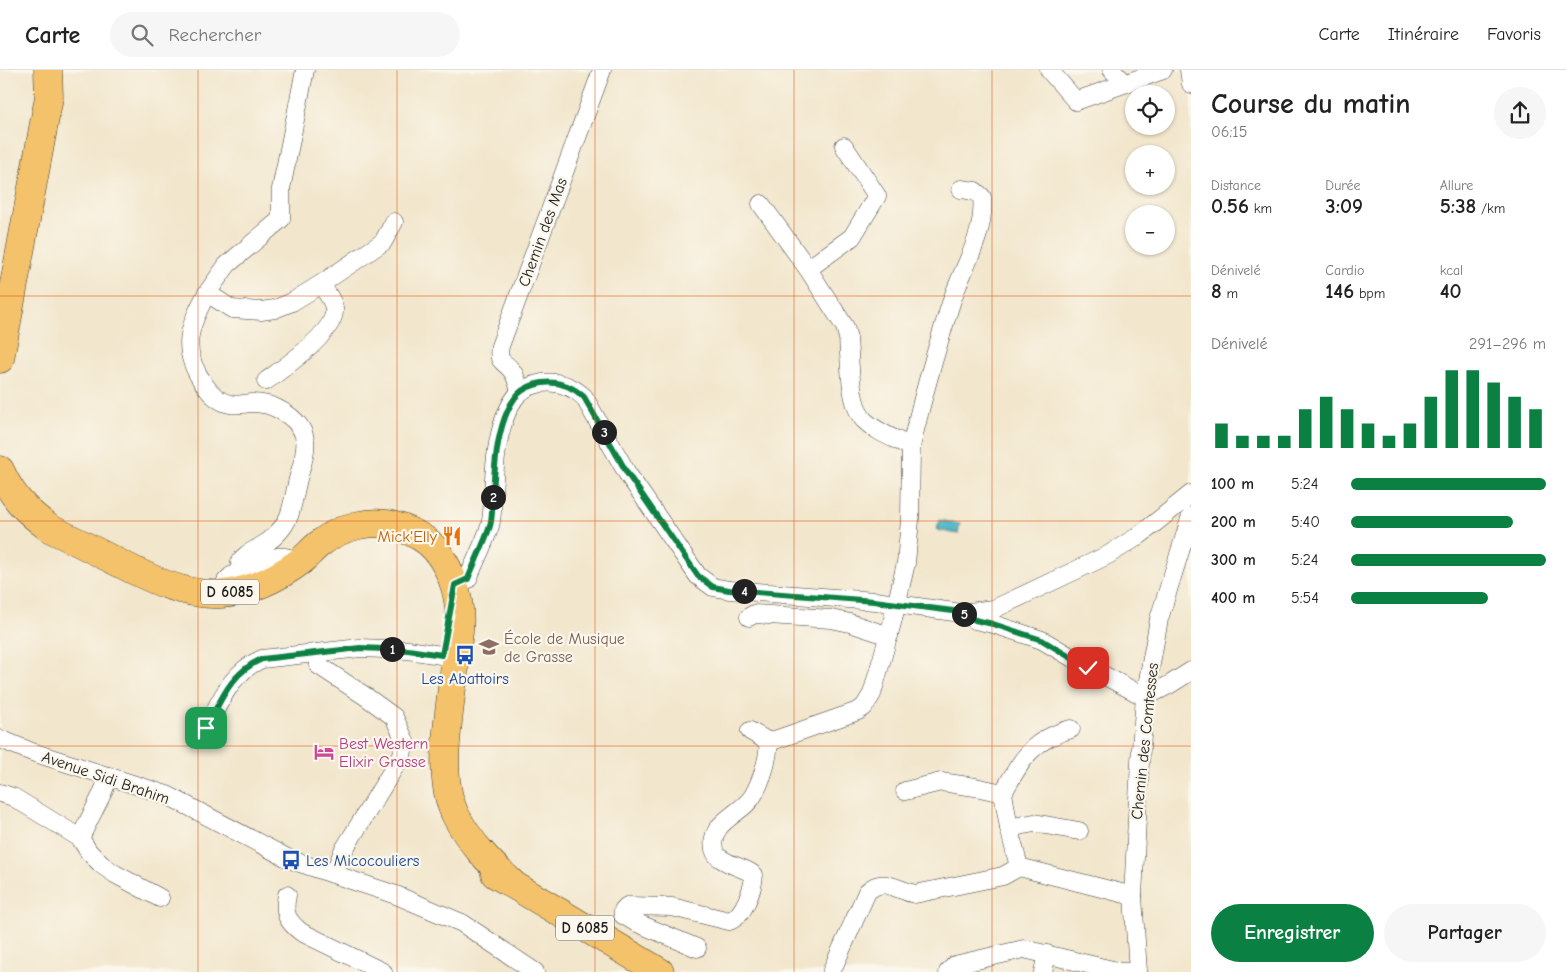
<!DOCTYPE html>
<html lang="fr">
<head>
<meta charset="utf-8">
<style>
  :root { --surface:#fff; --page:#f6f6f6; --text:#222; --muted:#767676; --line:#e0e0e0; --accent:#0b8043 }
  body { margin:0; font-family:"Comic Neue",sans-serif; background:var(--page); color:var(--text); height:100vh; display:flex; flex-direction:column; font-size:19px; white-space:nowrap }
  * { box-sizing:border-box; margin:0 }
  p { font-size:16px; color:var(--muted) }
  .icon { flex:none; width:28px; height:28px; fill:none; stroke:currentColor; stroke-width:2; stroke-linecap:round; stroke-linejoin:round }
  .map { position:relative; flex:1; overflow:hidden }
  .panel { display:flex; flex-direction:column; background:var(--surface); width:375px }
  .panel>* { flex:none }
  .tools { position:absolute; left:1125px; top:15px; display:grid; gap:10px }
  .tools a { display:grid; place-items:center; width:50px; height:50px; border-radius:50%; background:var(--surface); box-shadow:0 1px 4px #0004; font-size:25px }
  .pin { position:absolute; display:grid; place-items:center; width:42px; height:42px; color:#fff; margin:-21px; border-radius:10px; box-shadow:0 2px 8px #0006 }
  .km { position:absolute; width:25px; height:25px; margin:-12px; border-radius:50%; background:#222; color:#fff; font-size:14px; line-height:25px; text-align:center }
  .round { display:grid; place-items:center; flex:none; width:52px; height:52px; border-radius:26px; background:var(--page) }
  .head { display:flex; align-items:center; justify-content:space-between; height:85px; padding:0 20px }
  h1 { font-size:28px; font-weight:600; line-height:38px }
  .stats { display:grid; grid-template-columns:repeat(3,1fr); gap:8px; height:85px; padding:5px 20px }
  .stats div { display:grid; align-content:center }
  .stats b { font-size:21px; font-weight:600 }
  .stats small { font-size:14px; font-weight:400 }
  .stats p { font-size:14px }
  .chart { height:140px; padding:10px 20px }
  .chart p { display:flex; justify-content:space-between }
  .chart svg { width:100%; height:90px; margin-top:5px; stroke:var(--accent); stroke-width:6 }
  .button { display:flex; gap:10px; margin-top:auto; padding:10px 20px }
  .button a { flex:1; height:58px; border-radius:30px; background:var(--accent); color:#fff; font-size:20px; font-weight:600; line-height:58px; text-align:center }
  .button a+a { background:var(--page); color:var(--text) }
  ul { padding:0 20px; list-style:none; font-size:16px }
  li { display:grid; grid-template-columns:80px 60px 1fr; align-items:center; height:38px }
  li i { height:12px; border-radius:6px; background:var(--accent) }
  header { display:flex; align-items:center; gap:30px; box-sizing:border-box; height:70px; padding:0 25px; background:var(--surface); border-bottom:1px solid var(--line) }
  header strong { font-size:24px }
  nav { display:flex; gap:28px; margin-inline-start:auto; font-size:18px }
  .search { width:350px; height:45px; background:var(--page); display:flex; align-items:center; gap:12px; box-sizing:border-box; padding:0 18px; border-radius:28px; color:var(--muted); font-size:19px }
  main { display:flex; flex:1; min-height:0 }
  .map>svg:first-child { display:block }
  .water { fill:#47b2c5; stroke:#326770 }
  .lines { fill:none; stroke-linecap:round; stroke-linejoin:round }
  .minor-casing { stroke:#3c3a36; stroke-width:19 }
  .primary-casing { stroke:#3c3a36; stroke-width:29 }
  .minor { stroke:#fff; stroke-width:18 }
  .primary { stroke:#f4c26a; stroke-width:28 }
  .route-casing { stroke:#fff; stroke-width:10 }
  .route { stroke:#0b8043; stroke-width:6 }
  .grid { fill:none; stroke:#de560d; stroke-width:1; stroke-opacity:0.55 }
  .labels { text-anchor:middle; stroke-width:4.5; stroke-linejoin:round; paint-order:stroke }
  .shield { fill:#fbf7ec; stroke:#5f5e5a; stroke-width:1 }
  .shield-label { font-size:15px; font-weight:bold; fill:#1c1c1c }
  .street-label { font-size:16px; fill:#1c1c1c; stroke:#fbf7ec }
  .food-label { font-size:16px; fill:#c56008; stroke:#fbf7ec; text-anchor:end }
  .education-label { font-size:16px; fill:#785e54; stroke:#fbf7ec; text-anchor:start }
  .transit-label { font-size:16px; fill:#164399; stroke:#fbf7ec }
  .hotel-label { font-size:16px; fill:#b23c85; stroke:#fbf7ec; text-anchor:start }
</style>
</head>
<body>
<header>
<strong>Carte</strong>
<div class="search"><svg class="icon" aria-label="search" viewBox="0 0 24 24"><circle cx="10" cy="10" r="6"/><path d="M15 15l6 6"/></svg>Rechercher</div>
<nav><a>Carte</a><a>Itinéraire</a><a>Favoris</a></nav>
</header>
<main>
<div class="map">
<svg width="1191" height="902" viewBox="0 0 1191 902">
  <rect width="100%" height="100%" fill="#fbf7ec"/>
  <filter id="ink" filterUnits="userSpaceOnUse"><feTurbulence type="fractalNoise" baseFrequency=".02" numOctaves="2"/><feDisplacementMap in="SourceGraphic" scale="10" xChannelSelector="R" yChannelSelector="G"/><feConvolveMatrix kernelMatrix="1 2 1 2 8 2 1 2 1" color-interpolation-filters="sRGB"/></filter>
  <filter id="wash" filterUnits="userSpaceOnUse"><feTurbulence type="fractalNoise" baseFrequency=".0096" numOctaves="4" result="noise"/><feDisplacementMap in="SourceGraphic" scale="20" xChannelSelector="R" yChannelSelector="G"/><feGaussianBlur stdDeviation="1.12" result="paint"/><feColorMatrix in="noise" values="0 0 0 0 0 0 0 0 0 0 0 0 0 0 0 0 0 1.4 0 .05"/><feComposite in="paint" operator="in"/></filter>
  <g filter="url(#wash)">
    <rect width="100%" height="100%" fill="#f2e6cc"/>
    <!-- water -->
    <polygon class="water" points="939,450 960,454 958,464 937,460"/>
  </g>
  <g filter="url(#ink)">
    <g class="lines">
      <defs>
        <g id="minor">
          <polyline points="305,0 281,119 281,149 227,195 207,223 232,239 261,241 275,239 292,232 321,214 383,172 394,152"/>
          <polyline points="1049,0 1076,31 1163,0"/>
          <polyline points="1112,0 1125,13"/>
          <polyline points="1189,0 1191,14"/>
          <path d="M 761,134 L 808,199 L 845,257 L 848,268 C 850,290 849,334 864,350 C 876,362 896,369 911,377 L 910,450 L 906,493 L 892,553 L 872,624 L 864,637 L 858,641 L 769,672"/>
          <polyline points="808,199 852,167 877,126 844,76"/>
          <path d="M 207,223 C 188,258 180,280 204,314 C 210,323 219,332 230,334 C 238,336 245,333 253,333 C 257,333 263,334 268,335 C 275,337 282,341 288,345 C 314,364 305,383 298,409 C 295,421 293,435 289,446 C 283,460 271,471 258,478 C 251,482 244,485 240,492 L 243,502"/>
          <path d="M 266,311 C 282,299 338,261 334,238 C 333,230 325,221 321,214"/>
          <path d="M 520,321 C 518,315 516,306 512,301 C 504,290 497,294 500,276 L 602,0"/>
          <path d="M 911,377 C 922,329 936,280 951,233 C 962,198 986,165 982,127 L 975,121 L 961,119"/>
          <path d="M 455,515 L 468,509 C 475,491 484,474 490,456 C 493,445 492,433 493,422 C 495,395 496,372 505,347 C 513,327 520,317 542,313 C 558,311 572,316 584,327 L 627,403 L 698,506 L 713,517 L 729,520 L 875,531 L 961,543 L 994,539 L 1108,485 L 1140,465 L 1191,424"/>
          <polyline points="223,524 226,511 231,506 277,487 285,487 301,491"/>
          <polyline points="964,544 975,550 993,554 1042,570 1088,597 1145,627 1169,615 1191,601"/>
          <polyline points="749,547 754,544 831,549 850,553 889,566"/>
          <polyline points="318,583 318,595 365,626 394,647 405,671 402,685 343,781 334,804"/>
          <path d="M 206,658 C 221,630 231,602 262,589 L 360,578 L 408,580 L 441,585"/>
          <polyline points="0,669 32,682 167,725 291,790 396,825 462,853 535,902"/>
          <polyline points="905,721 941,712 975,717 1003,723"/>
          <polyline points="0,723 13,727 80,768 89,782 102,795 115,804 160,828"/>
          <polyline points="1009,758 1034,753 1079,761"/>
          <polyline points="80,768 102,724 109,706"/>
          <path d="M 1019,797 L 1009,758 L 1003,723 C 1022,689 1031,670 1071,659"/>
          <path d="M 287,825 C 283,843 287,851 301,862 L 383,902"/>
          <path d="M 697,878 L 635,852 L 623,845 L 623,840 L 627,836 L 672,837 L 729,851 C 743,847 753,820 754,805 C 744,797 730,796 720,788 C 716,786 715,783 714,779 C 708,751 744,744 754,724 C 762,709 768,689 769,672 L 750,661"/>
          <path d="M 832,902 L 832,900 L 867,822 C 883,806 896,820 915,824 L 1003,806 L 1019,797 L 1133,826"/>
          <polyline points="948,902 955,895 1024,879 1121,902 1138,902"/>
          <polyline points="1043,902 1047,884"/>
          <polyline points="1138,902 1133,826 1140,691 1145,627 1159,549 1191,446"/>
        </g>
        <g id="primary">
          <polyline points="0,289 45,48 49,27 48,0"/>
          <path d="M 0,400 C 12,427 25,440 49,458 C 70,468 92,479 113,490 C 147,507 182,526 221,524 C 249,522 278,508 301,491 C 307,486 312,480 318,475 C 341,456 371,448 399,457 C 413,462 427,469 436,480 C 454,503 462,533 459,562 C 456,580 455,599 452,617 C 448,656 437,709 456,746 C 470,773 490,793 512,813"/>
          <polyline points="495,804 660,902"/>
        </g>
      </defs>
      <!-- minor casing -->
      <use href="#minor" class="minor-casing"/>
      <!-- primary casing -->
      <use href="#primary" class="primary-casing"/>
      <!-- minor -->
      <use href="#minor" class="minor"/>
      <!-- primary -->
      <use href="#primary" class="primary"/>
    </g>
  </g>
  <g class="lines" filter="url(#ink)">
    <defs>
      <path id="route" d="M 206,658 C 221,630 231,602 262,589 L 360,578 L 408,580 L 442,585 L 455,515 L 468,509 C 475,491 484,474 490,456 C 493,445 492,433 493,422 C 495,395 496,372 505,347 C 513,327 520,317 542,313 C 558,311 572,316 584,327 L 627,403 L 698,506 L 713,517 L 729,520 L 874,531 L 961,542 L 975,550 L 993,554 L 1042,570 L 1088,598"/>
    </defs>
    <!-- route casing -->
    <use href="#route" class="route-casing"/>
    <!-- route -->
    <use href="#route" class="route"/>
  </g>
  <!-- grid -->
  <path class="grid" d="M 198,0 L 198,902M 397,0 L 397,902M 595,0 L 595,902M 794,0 L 794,902M 992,0 L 992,902M 0,226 L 1191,226M 0,451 L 1191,451M 0,676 L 1191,676"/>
  <!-- icons -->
  <defs>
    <symbol id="restaurant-bare" viewBox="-9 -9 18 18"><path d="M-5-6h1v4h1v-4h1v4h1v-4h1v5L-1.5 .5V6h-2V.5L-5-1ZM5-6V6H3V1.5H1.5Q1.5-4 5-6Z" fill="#e8710a" stroke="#fbf7ec" stroke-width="2.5" paint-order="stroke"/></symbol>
    <symbol id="school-bare" viewBox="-9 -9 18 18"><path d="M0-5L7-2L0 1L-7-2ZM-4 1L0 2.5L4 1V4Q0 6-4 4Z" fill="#8d6e63" stroke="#fbf7ec" stroke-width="2.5" paint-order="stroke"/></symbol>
    <symbol id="bus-bare" viewBox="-9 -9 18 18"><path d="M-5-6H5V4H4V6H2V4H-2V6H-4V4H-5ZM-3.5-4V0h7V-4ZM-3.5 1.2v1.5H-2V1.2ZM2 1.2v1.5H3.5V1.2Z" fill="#1a4fb4" stroke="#fbf7ec" stroke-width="2.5" paint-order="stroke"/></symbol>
    <symbol id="hotel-bare" viewBox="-9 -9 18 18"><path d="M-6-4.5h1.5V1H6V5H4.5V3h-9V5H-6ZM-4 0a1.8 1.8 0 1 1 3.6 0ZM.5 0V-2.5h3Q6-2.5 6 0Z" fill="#d1479c" stroke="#fbf7ec" stroke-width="2.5" paint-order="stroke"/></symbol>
  </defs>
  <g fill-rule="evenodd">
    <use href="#restaurant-bare" x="438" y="452" width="28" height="28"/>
    <use href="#school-bare" x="475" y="563" width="28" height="28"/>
    <use href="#bus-bare" x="451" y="571" width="28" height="28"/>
    <use href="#hotel-bare" x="310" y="668" width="28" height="28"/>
    <use href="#bus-bare" x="277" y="776" width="28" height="28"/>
  </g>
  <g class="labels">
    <!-- shield labels -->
    <g class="shield">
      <rect x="201" y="509.5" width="58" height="25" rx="4"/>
      <rect x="556" y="845.5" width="58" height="25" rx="4"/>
    </g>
    <g class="shield-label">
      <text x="230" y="527">D 6085</text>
      <text x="585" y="863">D 6085</text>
    </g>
    <!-- street labels -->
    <g class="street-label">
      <text transform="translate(542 162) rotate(-70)" y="6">Chemin des Mas</text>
      <text transform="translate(1144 671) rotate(-84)" y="6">Chemin des Comtesses</text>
      <text transform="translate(106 707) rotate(19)" y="6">Avenue Sidi Brahim</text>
    </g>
    <!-- food labels -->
    <g class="food-label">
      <text x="437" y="472">Mick'Elly</text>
    </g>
    <!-- education labels -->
    <g class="education-label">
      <text x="504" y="574">École de Musique<tspan x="504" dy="18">de Grasse</tspan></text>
    </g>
    <!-- transit labels -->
    <g class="transit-label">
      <text x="465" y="614">Les Abattoirs</text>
      <text x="306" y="796" text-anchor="start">Les Micocouliers</text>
    </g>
    <!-- hotel labels -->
    <g class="hotel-label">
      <text x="339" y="679">Best Western<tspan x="339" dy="18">Elixir Grasse</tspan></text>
    </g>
  </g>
</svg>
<div class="tools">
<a><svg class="icon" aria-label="locate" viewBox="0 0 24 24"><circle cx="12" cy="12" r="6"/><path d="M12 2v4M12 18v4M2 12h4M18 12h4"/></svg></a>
<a>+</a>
<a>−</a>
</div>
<div class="pin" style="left:206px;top:658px;background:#1e9e55"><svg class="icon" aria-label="arrive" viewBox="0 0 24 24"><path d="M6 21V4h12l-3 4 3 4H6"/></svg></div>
<div class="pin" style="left:1088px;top:598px;background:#d93025"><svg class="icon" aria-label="check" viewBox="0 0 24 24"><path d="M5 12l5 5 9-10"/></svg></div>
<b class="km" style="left:392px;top:579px">1</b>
<b class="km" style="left:493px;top:427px">2</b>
<b class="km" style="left:604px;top:362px">3</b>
<b class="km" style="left:744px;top:521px">4</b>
<b class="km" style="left:964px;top:544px">5</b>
</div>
<section class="panel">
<div class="head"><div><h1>Course du matin</h1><p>06:15</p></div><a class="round"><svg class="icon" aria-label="share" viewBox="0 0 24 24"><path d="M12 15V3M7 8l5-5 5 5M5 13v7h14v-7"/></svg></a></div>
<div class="stats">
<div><p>Distance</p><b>0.56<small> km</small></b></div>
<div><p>Durée</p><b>3:09</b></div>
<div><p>Allure</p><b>5:38<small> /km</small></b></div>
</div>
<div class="stats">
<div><p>Dénivelé</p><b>8<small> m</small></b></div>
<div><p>Cardio</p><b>146<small> bpm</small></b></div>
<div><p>kcal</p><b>40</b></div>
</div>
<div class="chart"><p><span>Dénivelé</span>291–296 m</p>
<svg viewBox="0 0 160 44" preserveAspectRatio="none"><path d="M5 44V32M15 44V38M25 44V38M35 44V38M45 44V25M55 44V19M65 44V25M75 44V32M85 44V38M95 44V32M105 44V19M115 44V6M125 44V6M135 44V12M145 44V19M155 44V25"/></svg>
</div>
<ul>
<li><b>100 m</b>5:24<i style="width:100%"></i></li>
<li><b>200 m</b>5:40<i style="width:83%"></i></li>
<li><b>300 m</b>5:24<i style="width:100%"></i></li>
<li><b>400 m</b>5:54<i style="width:70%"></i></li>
</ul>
<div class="button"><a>Enregistrer</a><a>Partager</a></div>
</section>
</main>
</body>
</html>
